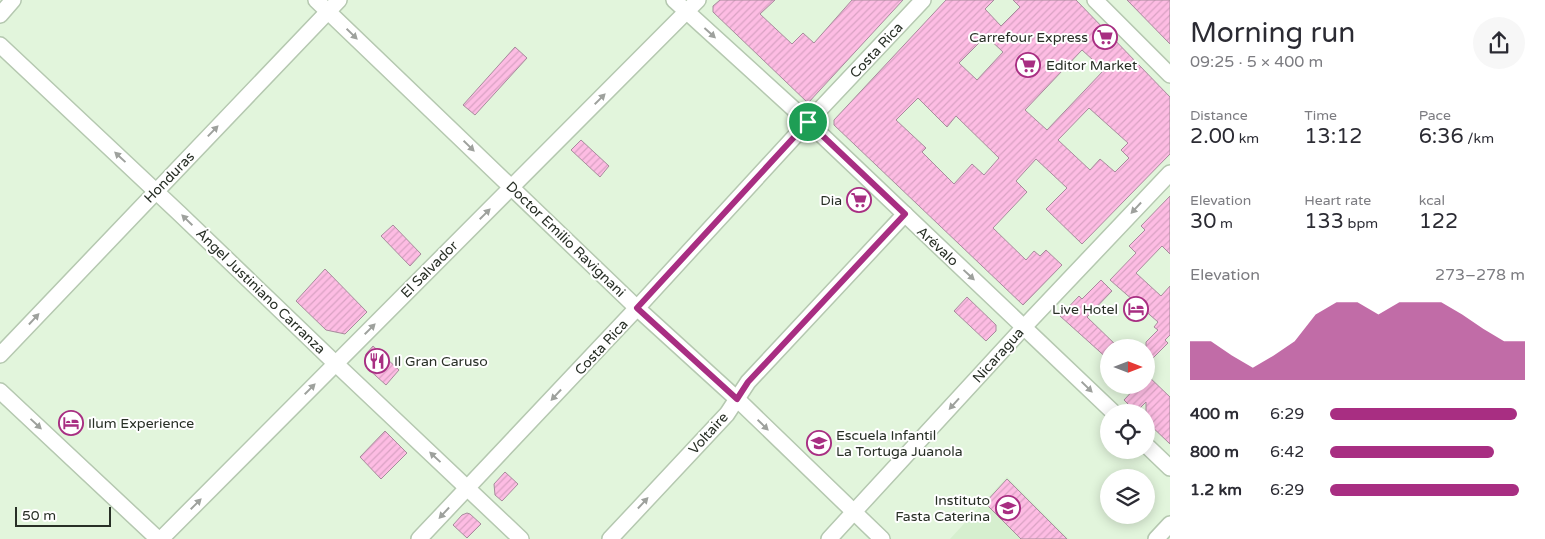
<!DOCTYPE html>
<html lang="en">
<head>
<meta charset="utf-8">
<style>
  :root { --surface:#fff; --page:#f7f7f7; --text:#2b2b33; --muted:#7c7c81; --accent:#a82e82 }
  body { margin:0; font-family:"Varela Round",sans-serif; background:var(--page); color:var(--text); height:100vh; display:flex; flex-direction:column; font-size:19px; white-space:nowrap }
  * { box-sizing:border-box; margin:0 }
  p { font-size:16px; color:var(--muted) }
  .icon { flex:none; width:28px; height:28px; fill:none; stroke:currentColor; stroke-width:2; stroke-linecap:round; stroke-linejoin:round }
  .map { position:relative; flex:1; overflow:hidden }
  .drawer { display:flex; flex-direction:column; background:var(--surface); width:375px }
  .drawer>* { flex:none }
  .needle { width:32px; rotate:90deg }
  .buttons { position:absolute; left:1100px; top:339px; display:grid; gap:10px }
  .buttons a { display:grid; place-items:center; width:55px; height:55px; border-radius:50%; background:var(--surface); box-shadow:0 2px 12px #0003; font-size:25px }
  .scale { position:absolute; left:15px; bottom:12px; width:96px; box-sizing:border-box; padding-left:5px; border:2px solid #282f26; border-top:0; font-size:14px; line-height:18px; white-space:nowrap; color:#282f26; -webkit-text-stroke:4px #fff; paint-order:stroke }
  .pin { position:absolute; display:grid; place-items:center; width:42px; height:42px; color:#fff; margin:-21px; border:2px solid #fff; border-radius:50%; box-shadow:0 1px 5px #0007 }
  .round { display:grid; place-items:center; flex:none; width:52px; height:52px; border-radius:26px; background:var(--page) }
  .headline { display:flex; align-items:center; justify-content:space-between; height:85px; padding:0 20px }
  h1 { font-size:28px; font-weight:600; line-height:38px }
  .figures { display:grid; grid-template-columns:repeat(3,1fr); gap:8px; height:85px; padding:5px 20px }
  .figures div { display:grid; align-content:center }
  .figures b { font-size:21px; font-weight:600 }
  .figures small { font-size:14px; font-weight:400 }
  .figures p { font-size:14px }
  .chart { height:140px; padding:10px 20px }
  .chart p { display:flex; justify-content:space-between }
  .chart svg { width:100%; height:90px; margin-top:5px; fill:var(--accent); opacity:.7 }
  ul { padding:0 20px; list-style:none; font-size:16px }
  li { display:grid; grid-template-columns:80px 60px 1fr; align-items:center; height:38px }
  li i { height:12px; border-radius:6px; background:var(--accent) }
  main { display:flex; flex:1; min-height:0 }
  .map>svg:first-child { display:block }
  .built { fill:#d6efcf }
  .building { fill:url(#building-hatch); stroke:#a78c9c; fill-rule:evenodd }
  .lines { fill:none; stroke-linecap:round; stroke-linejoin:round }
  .minor-casing { stroke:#b5c8b0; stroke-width:18 }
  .minor { stroke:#fff; stroke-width:15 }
  .oneway { fill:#9ea19d }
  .route-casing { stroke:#fff; stroke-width:10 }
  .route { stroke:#a82e82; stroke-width:6 }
  .labels { text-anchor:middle; stroke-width:4; stroke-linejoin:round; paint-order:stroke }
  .poi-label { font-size:14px; fill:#282f26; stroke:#fff; text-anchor:end }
  .street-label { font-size:14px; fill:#282f26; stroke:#fff }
</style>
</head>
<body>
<main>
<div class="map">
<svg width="1170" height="539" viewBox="0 0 1170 539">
  <defs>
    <pattern id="building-hatch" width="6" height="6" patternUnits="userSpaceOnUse" patternTransform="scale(1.25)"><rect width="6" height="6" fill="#fdbce3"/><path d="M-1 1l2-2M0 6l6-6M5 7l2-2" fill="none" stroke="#d9a2c3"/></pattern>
  </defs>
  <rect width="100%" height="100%" fill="#e2f5dc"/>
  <!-- built -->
  <polygon class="built" points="1007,477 1069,539 950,539"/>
  <!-- building -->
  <g class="building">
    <polygon points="720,0 775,0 760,14 792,44 803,33 814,43 852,0 903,0 808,103 713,12 713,6"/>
    <path d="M 946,0 L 994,0 L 985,9 L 1001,26 L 1020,7 L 1013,0 L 1076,0 L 1170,97 L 1170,154 L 1082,244 L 1046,209 L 1067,188 L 1036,159 L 1016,181 L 1027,192 L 993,228 L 1026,260 L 1034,251 L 1040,256 L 1046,250 L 1062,265 L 1023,305 L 834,125 L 834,120 ZM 986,36 L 1003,52 L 977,80 L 959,63 ZM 1082,50 L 1104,70 L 1047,130 L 1025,110 ZM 918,98 L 947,127 L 956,116 L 999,158 L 984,175 L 972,164 L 954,184 L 922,152 L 926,148 L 896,120 ZM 1089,108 L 1128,143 L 1121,150 L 1129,158 L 1115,172 L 1100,159 L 1090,170 L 1058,140 Z"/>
    <polygon points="1127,0 1170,0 1170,44"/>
    <polygon points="515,47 527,58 475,115 463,105"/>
    <polygon points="581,140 609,166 600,177 571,150"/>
    <polygon points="1170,196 1170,254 1162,246 1136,273 1161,296 1170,286 1170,335 1165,340 1168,343 1146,365 1146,342 1158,330 1154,327 1158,322 1110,280 1136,253 1129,246 1145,230 1141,226"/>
    <polygon points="393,225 421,254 410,266 381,236"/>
    <polygon points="325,269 367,312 345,334 326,330 296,301"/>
    <polygon points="1101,280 1112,291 1087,317 1119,348 1109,348 1109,360 1060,316 1079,296 1082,299"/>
    <polygon points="967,297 996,325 996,331 986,341 954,311"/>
    <polygon points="373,346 399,370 386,385 366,367 366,354"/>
    <polygon points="1146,374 1170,397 1170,444 1146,421 1146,402 1136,412 1124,400 1138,385 1146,385"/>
    <polygon points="385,431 407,453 381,479 360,457"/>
    <polygon points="505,472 518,484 502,501 495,495 494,484"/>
    <polygon points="1007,479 1067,539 1021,539 985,503"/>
    <polygon points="467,513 470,514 481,524 467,538 453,525 462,515"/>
  </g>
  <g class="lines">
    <defs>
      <g id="minor">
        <polyline points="316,0 637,308 737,399 882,539"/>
        <polyline points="674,0 808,122 1113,412"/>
        <polyline points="1095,0 1170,75"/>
        <polyline points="0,15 13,0"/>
        <polyline points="0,45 180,214 335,363 521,539"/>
        <polyline points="0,355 339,0"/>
        <polyline points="0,391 158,539"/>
        <polyline points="1146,445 1170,468"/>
        <polyline points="161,539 698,0"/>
        <polyline points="419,539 637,308 808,122 923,0"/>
        <polyline points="610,539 727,414 748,382 905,214"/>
        <polyline points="829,539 1024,327 1170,173"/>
        <polyline points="1156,539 1170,524"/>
      </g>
    </defs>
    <!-- minor casing -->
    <use href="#minor" class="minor-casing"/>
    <!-- minor -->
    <use href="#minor" class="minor"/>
  </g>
  <!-- one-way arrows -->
  <defs><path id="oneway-solid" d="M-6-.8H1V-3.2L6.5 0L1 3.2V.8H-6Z" transform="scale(1.25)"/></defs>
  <g class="oneway">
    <use href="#oneway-solid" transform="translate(710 33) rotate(42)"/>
    <use href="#oneway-solid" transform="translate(352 34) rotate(44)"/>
    <use href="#oneway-solid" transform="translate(600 99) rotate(-45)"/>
    <use href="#oneway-solid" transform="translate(213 131) rotate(-46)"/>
    <use href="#oneway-solid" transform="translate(469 146) rotate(44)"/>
    <use href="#oneway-solid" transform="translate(120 157) rotate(-137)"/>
    <use href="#oneway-solid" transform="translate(1136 208) rotate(133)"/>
    <use href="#oneway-solid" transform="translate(485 214) rotate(-45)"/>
    <use href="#oneway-solid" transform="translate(187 220) rotate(-136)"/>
    <use href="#oneway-solid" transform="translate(969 275) rotate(43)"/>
    <use href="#oneway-solid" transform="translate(34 319) rotate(-47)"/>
    <use href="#oneway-solid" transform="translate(370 329) rotate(-45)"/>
    <use href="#oneway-solid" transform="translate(1087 387) rotate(44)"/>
    <use href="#oneway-solid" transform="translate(310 389) rotate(-45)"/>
    <use href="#oneway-solid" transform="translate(556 395) rotate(133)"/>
    <use href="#oneway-solid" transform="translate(954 404) rotate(132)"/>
    <use href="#oneway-solid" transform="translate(36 424) rotate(43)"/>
    <use href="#oneway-solid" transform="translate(763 425) rotate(44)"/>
    <use href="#oneway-solid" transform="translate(435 457) rotate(-137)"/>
    <use href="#oneway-solid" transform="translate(643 503) rotate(-47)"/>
    <use href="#oneway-solid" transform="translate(196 504) rotate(-45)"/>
    <use href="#oneway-solid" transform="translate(444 513) rotate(133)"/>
  </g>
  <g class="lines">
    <defs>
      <polygon id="route" points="808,122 905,214 748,382 737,399 637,308"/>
    </defs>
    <!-- route casing -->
    <use href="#route" class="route-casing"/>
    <!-- route -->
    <use href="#route" class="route"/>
  </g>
  <!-- icons -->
  <defs>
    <symbol id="supermarket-ring" viewBox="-11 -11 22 22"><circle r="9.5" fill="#fff" stroke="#a82e82" stroke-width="1.5"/><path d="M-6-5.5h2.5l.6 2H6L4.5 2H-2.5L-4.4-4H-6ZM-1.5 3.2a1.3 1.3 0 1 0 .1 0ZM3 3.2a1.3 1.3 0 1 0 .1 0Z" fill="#a82e82"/></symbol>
    <symbol id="hotel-ring" viewBox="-11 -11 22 22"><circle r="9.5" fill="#fff" stroke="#a82e82" stroke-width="1.5"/><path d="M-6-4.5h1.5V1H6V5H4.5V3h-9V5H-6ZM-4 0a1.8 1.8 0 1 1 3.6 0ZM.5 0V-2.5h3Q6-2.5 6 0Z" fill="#a82e82"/></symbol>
    <symbol id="restaurant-ring" viewBox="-11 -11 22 22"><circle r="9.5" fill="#fff" stroke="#a82e82" stroke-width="1.5"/><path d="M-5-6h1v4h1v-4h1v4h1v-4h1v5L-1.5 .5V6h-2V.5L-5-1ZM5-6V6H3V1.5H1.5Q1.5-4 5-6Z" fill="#a82e82"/></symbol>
    <symbol id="school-ring" viewBox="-11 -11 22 22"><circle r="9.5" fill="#fff" stroke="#a82e82" stroke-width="1.5"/><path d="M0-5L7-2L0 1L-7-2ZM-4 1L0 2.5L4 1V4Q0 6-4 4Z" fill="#a82e82"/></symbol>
  </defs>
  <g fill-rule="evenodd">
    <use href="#supermarket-ring" x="1091" y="23" width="28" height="28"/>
    <use href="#supermarket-ring" x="1014" y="51" width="28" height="28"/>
    <use href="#supermarket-ring" x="845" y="186" width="28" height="28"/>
    <use href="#hotel-ring" x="1122" y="295" width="28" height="28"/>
    <use href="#restaurant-ring" x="363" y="347" width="28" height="28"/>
    <use href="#hotel-ring" x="57" y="409" width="28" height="28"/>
    <use href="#school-ring" x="805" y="429" width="28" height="28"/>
    <use href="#school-ring" x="994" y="494" width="28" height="28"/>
  </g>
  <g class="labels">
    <!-- poi labels -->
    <g class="poi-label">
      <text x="1088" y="42">Carrefour Express</text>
      <text x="1046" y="70" text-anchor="start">Editor Market</text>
      <text x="842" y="205">Dia</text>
      <text x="1118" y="314">Live Hotel</text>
      <text x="394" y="366" text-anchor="start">Il Gran Caruso</text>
      <text x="88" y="428" text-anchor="start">Ilum Experience</text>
      <text x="836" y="440" text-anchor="start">Escuela Infantil<tspan x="836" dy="16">La Tortuga Juanola</tspan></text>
      <text x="990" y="505">Instituto<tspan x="990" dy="16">Fasta Caterina</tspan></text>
    </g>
    <!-- street labels -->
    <g class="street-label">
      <text transform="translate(876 50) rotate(-47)" y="5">Costa Rica</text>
      <text transform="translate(169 177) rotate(-46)" y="5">Honduras</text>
      <text transform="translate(566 239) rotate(44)" y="5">Doctor Emilio Ravignani</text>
      <text transform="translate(938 246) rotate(43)" y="5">Arévalo</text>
      <text transform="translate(429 269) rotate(-45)" y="5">El Salvador</text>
      <text transform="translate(261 291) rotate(44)" y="5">Ángel Justiniano Carranza</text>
      <text transform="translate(601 347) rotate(-47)" y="5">Costa Rica</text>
      <text transform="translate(998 355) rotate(-48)" y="5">Nicaragua</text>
      <text transform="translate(708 433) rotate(-48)" y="5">Voltaire</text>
    </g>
  </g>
</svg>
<div class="buttons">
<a><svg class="needle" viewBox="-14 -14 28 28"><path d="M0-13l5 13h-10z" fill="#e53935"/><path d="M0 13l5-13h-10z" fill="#7c7c81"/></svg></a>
<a><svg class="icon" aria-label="locate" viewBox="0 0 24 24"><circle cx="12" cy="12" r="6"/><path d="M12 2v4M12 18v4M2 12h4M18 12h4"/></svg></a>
<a><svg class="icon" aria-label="layers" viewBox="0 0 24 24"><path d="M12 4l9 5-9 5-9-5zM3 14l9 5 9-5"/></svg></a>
</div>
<div class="scale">50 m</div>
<div class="pin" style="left:808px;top:122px;background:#1e9e55"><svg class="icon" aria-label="arrive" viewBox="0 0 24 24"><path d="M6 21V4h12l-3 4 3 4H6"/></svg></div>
</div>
<section class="drawer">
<div class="headline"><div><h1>Morning run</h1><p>09:25 · 5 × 400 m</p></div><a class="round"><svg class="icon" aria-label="share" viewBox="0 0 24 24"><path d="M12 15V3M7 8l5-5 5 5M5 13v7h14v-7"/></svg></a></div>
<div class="figures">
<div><p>Distance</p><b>2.00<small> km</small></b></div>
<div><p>Time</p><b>13:12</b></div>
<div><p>Pace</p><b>6:36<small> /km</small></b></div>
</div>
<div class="figures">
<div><p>Elevation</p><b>30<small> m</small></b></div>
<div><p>Heart rate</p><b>133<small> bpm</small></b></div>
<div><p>kcal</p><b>122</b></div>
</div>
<div class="chart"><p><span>Elevation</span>273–278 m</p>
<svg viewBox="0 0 160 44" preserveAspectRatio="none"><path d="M0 44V25L10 25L20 32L30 38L40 32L50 25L60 12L70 6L80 6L90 12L100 6L110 6L120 6L130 12L140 19L150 25L160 25V44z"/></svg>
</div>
<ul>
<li><b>400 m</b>6:29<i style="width:96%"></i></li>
<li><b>800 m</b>6:42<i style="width:84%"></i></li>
<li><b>1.2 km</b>6:29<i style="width:97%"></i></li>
</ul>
</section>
</main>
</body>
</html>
